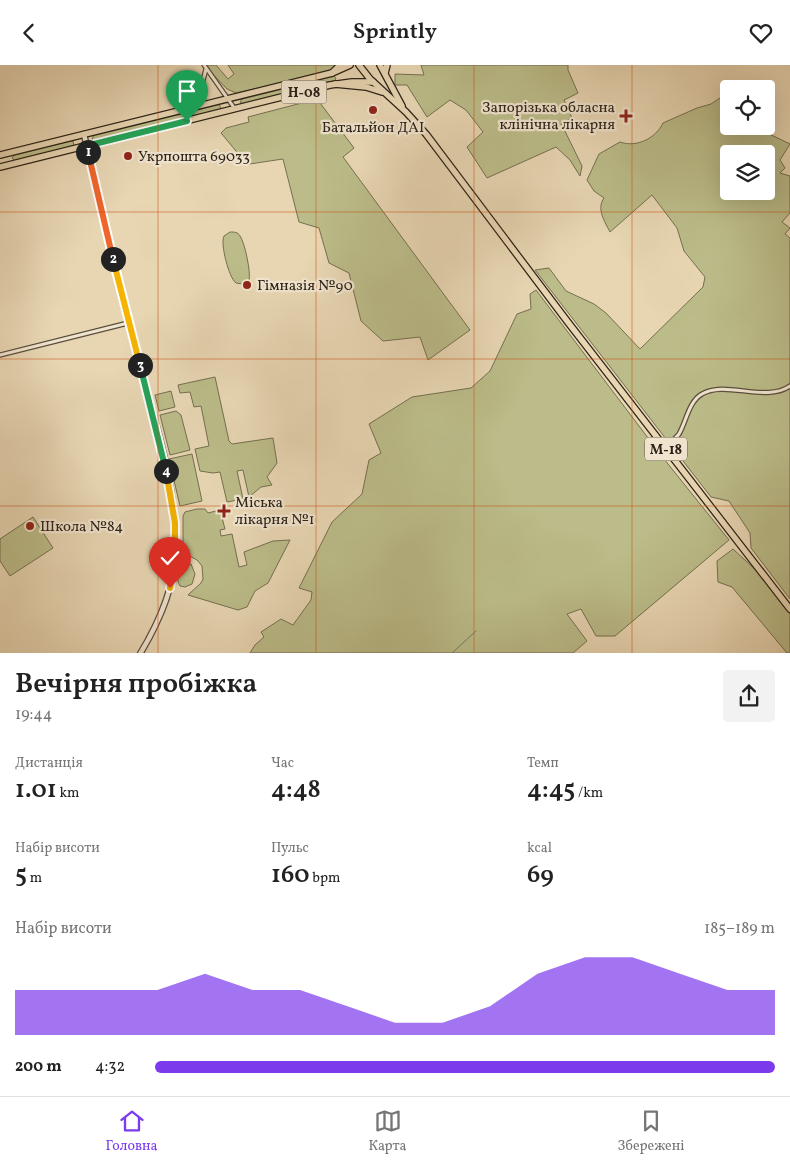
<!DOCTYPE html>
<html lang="uk">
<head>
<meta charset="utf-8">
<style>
  :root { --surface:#fff; --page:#f2f2f2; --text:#222; --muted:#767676; --line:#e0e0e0; --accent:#7c3aed }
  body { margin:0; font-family:Vollkorn,serif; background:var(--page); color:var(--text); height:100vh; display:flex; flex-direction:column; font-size:19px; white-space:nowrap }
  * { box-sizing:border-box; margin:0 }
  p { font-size:16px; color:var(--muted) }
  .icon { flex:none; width:28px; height:28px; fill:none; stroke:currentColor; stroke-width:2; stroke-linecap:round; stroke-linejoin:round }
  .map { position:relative; height:588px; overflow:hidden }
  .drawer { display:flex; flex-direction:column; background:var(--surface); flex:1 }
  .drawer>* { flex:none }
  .controls { position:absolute; left:720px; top:15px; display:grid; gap:10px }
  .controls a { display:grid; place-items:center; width:55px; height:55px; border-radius:5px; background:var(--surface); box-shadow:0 5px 20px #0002; font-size:25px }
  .pin { position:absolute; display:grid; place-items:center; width:42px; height:42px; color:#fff; margin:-51px -21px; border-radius:50% 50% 50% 0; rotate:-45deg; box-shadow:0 0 5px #0007 }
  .pin .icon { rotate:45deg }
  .km { position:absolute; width:25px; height:25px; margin:-12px; border-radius:50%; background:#222; color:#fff; font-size:14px; line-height:25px; text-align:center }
  .round { display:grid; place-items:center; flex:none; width:52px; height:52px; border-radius:5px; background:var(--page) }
  .overview { display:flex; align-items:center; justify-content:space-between; height:85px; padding:0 15px }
  h1 { font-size:28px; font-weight:600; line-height:38px }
  .metrics { display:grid; grid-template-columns:repeat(3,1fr); gap:8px; height:85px; padding:5px 15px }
  .metrics div { display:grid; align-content:center }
  .metrics b { font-size:25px; font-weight:600 }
  .metrics small { font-size:14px; font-weight:400 }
  .metrics p { font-size:14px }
  .chart { height:140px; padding:10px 15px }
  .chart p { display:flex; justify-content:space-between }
  .chart svg { width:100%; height:90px; margin-top:5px; fill:var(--accent); opacity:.7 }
  ul { padding:0 15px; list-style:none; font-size:16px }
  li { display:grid; grid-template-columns:80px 60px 1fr; align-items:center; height:38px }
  li i { height:12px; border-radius:6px; background:var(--accent) }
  header { display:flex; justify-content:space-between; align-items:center; height:65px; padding:0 15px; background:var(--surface); font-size:22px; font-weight:600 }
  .menu { display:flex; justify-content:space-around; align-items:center; height:70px; border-top:1px solid var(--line); background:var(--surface); font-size:14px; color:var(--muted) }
  .menu a { display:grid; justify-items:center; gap:2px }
  .menu .current { color:var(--accent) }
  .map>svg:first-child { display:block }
  .green { fill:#bbbc89; stroke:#746f50; fill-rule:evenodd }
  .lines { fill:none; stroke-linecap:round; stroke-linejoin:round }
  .stream { stroke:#6c7d73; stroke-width:1 }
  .minor-casing { stroke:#5b4f3f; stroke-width:5.5 }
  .tertiary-casing { stroke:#5b4f3f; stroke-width:7 }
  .primary-casing { stroke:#2c2218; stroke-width:8 }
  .trunk-casing { stroke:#2c2218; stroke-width:8 }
  .minor { stroke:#f0e4ce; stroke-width:3 }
  .tertiary { stroke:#f0e4ce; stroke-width:4.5 }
  .primary { stroke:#e8d6b3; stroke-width:5.5 }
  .trunk { stroke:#e8d6b3; stroke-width:5.5 }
  .split-1-casing { stroke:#fff; stroke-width:10 }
  .split-2-casing { stroke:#fff; stroke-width:10 }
  .split-3-casing { stroke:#fff; stroke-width:10 }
  .split-4-casing { stroke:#fff; stroke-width:10 }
  .split-5-casing { stroke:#fff; stroke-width:10 }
  .split-1 { stroke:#22a559; stroke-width:6 }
  .split-2 { stroke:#f0652b; stroke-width:6 }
  .split-3 { stroke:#f5b400; stroke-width:6 }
  .split-4 { stroke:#22a559; stroke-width:6 }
  .split-5 { stroke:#f5b400; stroke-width:6 }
  .grid { fill:none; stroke:#cc510e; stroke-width:1; stroke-opacity:0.55 }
  .poi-dot { fill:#8f2418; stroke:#f0e4ce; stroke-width:2 }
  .labels { text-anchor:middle; stroke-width:4.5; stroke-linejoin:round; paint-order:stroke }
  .shield { fill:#f0e4ce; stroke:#675c4f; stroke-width:1 }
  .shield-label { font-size:14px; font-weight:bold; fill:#2c2218 }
  .poi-label { font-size:15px; fill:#2c2218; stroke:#f0e4ce; text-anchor:start }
</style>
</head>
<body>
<header><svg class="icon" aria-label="back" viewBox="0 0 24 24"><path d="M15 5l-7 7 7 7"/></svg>Sprintly<svg class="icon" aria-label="heart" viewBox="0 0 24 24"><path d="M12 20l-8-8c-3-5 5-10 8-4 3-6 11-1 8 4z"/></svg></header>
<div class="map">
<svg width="790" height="589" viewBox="0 0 790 589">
  <rect width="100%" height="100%" fill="#e8d6b3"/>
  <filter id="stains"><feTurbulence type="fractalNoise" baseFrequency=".004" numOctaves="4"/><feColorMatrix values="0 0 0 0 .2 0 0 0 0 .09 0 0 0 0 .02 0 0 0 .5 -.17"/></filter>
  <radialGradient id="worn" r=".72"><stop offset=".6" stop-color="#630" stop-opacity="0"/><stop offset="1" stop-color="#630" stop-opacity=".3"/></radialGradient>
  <!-- green -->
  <g class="green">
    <polygon points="204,0 216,0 228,14 234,9 228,0 339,0 329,7 236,28 227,24"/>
    <polygon points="421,0 568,0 568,5 578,28 564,35 572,53 561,58 582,101 580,111 570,95 556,82 487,113 467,82 483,67 466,45 450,35 427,52 407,20 395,20 395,9 424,10"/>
    <polygon points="334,11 336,13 335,16 332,17 243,39 240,37 243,33"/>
    <path d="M 729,27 L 729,61 L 761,61 L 765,67 L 790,79 L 780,95 L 785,103 L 780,108 L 790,111 L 790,148 L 782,157 L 790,163 L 785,169 L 790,173 L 790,534 L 751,483 L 750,468 L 729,436 L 711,432 L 535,205 L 549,203 L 566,226 L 594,239 L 606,248 L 640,284 L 703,222 L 705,212 L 684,186 L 677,163 L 652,130 L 610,167 C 605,157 596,144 604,133 L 594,126 L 587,115 L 599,89 L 620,77 C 637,83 656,73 663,58 L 697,43 L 711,39 ZM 729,89 L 766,89 L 766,126 L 729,126 Z"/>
    <polygon points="317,34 354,83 343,92 470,265 428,295 420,272 383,276 361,256 349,208 329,198 319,163 299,157 283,94 243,100 241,92 221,68 226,63 249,57 248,52"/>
    <polygon points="219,39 221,44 219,46 95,76 92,74 94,70"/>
    <polygon points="70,76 73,76 74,81 15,96 12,93 14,90"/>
    <path d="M 230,167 C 234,167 238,167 240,171 C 245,178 251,208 249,215 L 243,219 L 236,218 C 229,213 220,179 224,171 Z"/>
    <polygon points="536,225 664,394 729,475 615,571 596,571 581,544 567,549 587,576 573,588 250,588 255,580 264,572 261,567 281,554 293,560 311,535 312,527 299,523 332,457 362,429 369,395 381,388 369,359 412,332 471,323 490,306 517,249 531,244 530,229"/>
    <polygon points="215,312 229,376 232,379 273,373 277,398 267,412 272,420 261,422 249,432 243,405 237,406 243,434 227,437 220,407 213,408 200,406 195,384 209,381 201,341 194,342 190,327 180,328 178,320"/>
    <polygon points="171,326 175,342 159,346 155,330"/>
    <polygon points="176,346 181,350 190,385 170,390 160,350"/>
    <polygon points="192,389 202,436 180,441 169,394"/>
    <polygon points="197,444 205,444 208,448 220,445 225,464 220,465 221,471 232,469 239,502 247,500 244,487 273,476 290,475 268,518 255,526 247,542 238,545 188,530 201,518 203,514 202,501 197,495 186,489 183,483 183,451 185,447"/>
    <polygon points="33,452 53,483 10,511 0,496 0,474"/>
    <polygon points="733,484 759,508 790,549 790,588 787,588 732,522 718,517 717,496"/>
    <path d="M 185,499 L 191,499 L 195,509 L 192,519 L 185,522 L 180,521 C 175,512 177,504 185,499 Z"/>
  </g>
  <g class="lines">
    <!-- stream -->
    <polyline class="stream" points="451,589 476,566"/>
    <defs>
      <g id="minor">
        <polyline points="204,0 235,44"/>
        <polyline points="187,43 201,23 206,4"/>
        <polyline points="0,290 128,258"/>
        <path d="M 665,382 C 670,378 675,374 679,369 C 686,357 689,336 702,329 C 725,315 766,338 790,321"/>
      </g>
      <path id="tertiary" d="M 84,69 C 98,132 112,195 128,257 C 146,332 179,412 175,490 C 174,525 158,559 140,589"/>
      <g id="primary">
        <polyline points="385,8 387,0"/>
        <polyline points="0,90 332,8 350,0"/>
        <polyline points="0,102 330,20 352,17 373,17"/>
      </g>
      <g id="trunk">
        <polyline points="359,0 370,14 406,47 426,69 567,256 790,544"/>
        <polyline points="380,0 402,41"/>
        <polyline points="332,8 340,0"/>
        <polyline points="335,19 366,22 382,27"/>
      </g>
    </defs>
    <!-- minor casing -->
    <use href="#minor" class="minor-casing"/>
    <!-- tertiary casing -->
    <use href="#tertiary" class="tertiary-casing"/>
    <!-- primary casing -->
    <use href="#primary" class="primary-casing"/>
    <!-- trunk casing -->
    <use href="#trunk" class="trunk-casing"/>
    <!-- minor -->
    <use href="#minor" class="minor"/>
    <!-- tertiary -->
    <use href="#tertiary" class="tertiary"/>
    <!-- primary -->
    <use href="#primary" class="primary"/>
    <!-- trunk -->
    <use href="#trunk" class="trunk"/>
  </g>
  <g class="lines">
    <defs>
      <polyline id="split-1" points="88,87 86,81 187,56"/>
      <polyline id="split-2" points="88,87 113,194"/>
      <polyline id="split-3" points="113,194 140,300"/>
      <polyline id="split-4" points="140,300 166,406"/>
      <polyline id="split-5" points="166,406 175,458 175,491 170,523"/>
    </defs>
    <!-- split-1 casing -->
    <use href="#split-1" class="split-1-casing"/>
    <!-- split-2 casing -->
    <use href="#split-2" class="split-2-casing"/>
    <!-- split-3 casing -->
    <use href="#split-3" class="split-3-casing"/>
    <!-- split-4 casing -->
    <use href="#split-4" class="split-4-casing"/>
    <!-- split-5 casing -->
    <use href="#split-5" class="split-5-casing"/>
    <!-- split-1 -->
    <use href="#split-1" class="split-1"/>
    <!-- split-2 -->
    <use href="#split-2" class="split-2"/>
    <!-- split-3 -->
    <use href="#split-3" class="split-3"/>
    <!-- split-4 -->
    <use href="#split-4" class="split-4"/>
    <!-- split-5 -->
    <use href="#split-5" class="split-5"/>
  </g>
  <!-- grid -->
  <path class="grid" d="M 158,0 L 158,589M 316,0 L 316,589M 474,0 L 474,589M 632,0 L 632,589M 0,147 L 790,147M 0,294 L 790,294M 0,441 L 790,441"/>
  <!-- markers -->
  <g class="poi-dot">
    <circle cx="373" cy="45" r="5"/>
    <path d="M623.5 43.5h5v5h5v5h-5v5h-5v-5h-5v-5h5z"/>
    <circle cx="128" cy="91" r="5"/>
    <circle cx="247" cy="220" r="5"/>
    <path d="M221.5 438.5h5v5h5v5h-5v5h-5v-5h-5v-5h5z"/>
    <circle cx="30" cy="461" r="5"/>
  </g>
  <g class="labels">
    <!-- shield labels -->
    <g class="shield">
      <rect x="281.5" y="15.5" width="45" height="23" rx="4"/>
      <rect x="645" y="372.5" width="42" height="23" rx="4"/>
    </g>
    <g class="shield-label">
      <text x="304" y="32">Н-08</text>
      <text x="666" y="389">М-18</text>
    </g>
    <!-- poi labels -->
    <g class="poi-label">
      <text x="615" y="47" text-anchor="end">Запорізька обласна<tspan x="615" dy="17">клінічна лікарня</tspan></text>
      <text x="373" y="67" text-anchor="middle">Батальйон ДАI</text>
      <text x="138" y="96">Укрпошта 69033</text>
      <text x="257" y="225">Гімназія №90</text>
      <text x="235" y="442">Міська<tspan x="235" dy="17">лікарня №1</tspan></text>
      <text x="40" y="466">Школа №84</text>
    </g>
  </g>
  <rect width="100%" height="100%" filter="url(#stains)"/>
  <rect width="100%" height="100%" fill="url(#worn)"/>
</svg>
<div class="controls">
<a><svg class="icon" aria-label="locate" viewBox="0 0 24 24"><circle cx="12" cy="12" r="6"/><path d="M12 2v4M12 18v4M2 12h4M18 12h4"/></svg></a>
<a><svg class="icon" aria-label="layers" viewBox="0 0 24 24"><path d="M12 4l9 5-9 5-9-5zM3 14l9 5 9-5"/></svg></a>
</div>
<div class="pin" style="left:187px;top:56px;background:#1e9e55"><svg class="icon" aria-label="arrive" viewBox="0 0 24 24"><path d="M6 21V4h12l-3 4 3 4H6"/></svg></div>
<div class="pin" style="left:170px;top:523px;background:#d93025"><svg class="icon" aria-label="check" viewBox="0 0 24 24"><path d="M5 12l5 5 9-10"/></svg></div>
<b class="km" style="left:88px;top:87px">1</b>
<b class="km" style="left:113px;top:194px">2</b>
<b class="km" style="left:140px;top:300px">3</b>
<b class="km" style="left:166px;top:406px">4</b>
</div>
<section class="drawer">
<div class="overview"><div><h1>Вечірня пробіжка</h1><p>19:44</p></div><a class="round"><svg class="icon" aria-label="share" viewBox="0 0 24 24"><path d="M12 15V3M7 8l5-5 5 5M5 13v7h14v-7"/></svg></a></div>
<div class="metrics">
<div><p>Дистанція</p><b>1.01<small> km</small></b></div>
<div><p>Час</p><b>4:48</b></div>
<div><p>Темп</p><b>4:45<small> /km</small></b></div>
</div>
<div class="metrics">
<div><p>Набір висоти</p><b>5<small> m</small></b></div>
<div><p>Пульс</p><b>160<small> bpm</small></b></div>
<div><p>kcal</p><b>69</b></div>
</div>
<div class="chart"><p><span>Набір висоти</span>185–189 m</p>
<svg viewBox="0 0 160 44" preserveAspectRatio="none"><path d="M0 44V22L10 22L20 22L30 22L40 14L50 22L60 22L70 30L80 38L90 38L100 30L110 14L120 6L130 6L140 14L150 22L160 22V44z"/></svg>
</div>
<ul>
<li><b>200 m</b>4:32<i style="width:100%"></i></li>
</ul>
</section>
<nav class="menu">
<a class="current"><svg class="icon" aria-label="home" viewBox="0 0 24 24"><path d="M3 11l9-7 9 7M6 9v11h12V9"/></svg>Головна</a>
<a><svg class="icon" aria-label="map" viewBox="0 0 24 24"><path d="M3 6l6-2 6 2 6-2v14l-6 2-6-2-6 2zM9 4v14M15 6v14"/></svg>Карта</a>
<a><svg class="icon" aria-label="saved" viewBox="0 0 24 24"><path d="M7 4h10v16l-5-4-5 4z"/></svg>Збережені</a>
</nav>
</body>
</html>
